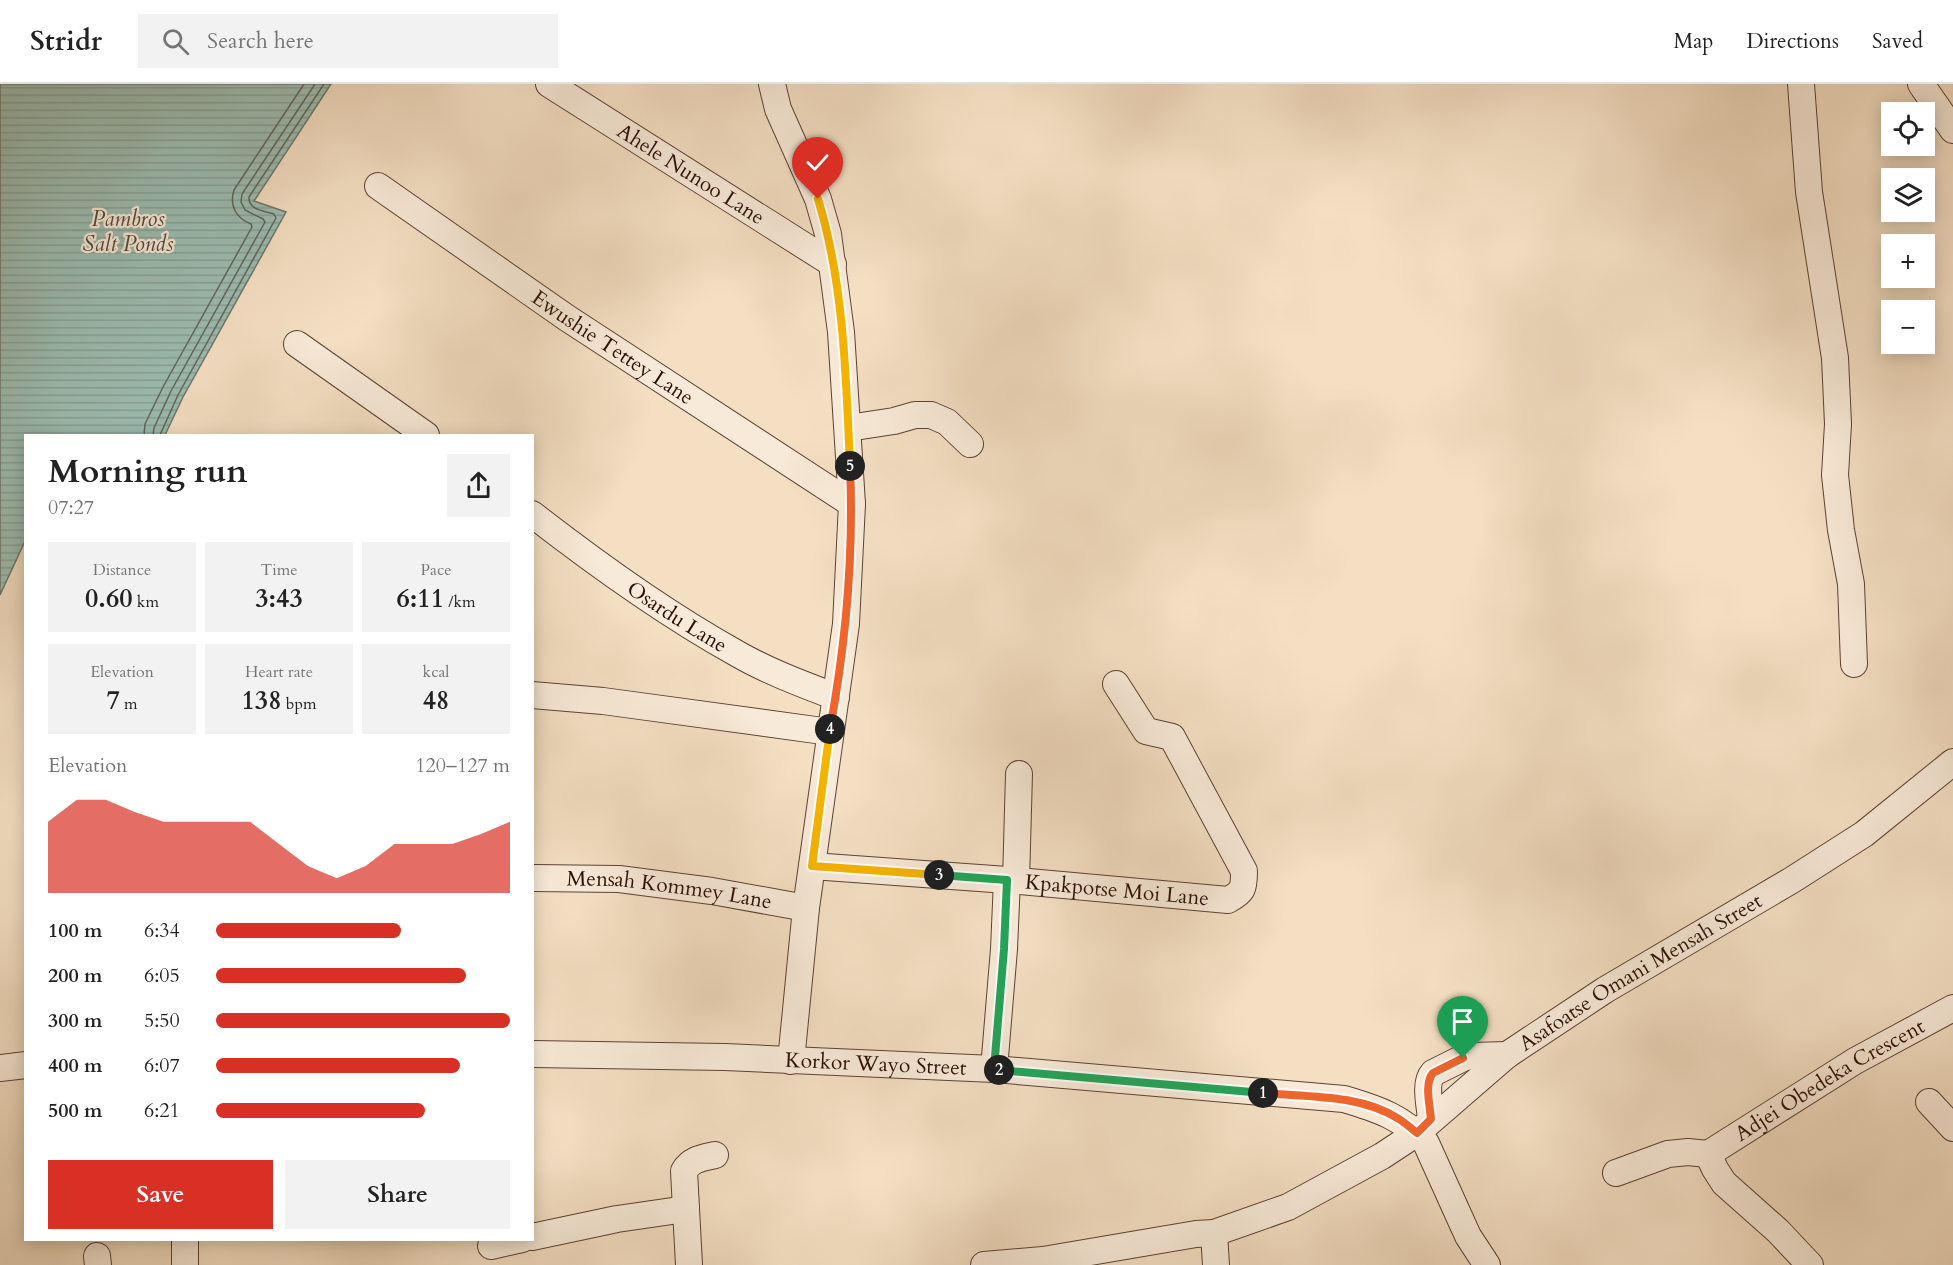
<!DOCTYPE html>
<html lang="en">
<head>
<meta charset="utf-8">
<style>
  :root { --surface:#fff; --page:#f2f2f2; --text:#222; --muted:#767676; --line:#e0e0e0; --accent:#d93025 }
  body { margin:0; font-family:Cardo,serif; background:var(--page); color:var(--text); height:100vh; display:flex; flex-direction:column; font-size:22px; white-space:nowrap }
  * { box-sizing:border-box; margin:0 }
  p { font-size:20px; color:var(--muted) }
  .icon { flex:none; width:33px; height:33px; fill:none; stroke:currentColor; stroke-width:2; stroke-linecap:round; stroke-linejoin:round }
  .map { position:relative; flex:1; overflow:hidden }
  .sheet { position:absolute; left:24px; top:350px; width:510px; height:807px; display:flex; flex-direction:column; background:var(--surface); border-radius:0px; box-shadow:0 3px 15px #0003 }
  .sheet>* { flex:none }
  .buttons { position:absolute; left:1881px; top:18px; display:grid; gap:12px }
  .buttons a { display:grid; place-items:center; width:54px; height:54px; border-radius:0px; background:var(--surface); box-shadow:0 3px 15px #0003; font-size:30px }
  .pin { position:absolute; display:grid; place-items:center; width:51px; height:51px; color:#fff; margin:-62px -26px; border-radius:50% 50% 50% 0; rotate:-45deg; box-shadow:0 0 6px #0007 }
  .pin .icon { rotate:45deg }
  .km { position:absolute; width:30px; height:30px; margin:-15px; border-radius:50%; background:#222; color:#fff; font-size:16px; line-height:30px; text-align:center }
  .round { display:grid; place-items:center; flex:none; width:63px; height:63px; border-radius:0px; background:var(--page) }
  .summary { display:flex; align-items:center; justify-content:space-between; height:102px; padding:0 24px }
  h1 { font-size:33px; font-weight:600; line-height:45px }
  .figures { display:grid; grid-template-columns:repeat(3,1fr); gap:9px; height:102px; padding:6px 24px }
  .figures div { display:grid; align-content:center; border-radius:0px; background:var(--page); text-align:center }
  .figures b { font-size:26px; font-weight:600 }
  .figures small { font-size:16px; font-weight:400 }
  .figures p { font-size:16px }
  .chart { height:168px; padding:12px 24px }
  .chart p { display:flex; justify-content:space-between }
  .chart svg { width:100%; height:108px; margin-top:6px; fill:var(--accent); opacity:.7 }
  .button { display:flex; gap:12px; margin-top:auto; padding:12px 24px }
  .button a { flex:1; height:69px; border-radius:0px; background:var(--accent); color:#fff; font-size:24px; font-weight:600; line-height:69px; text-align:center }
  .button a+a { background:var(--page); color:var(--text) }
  ul { padding:0 24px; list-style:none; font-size:20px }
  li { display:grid; grid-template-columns:96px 72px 1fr; align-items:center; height:45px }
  li i { height:15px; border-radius:8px; background:var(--accent) }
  header { display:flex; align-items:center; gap:36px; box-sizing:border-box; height:84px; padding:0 30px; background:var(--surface); border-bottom:2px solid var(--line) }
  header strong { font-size:28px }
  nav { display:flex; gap:33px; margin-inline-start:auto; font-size:21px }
  .search { width:420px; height:54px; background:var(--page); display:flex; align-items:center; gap:15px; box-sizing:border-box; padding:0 21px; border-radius:0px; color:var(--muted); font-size:22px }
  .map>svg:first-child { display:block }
  .water { fill:url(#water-rules); stroke:#6e776c; stroke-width:1.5 }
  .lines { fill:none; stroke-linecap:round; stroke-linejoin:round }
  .shore { stroke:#63665b; stroke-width:1.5 }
  .minor-casing { stroke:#5c4234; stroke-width:28 }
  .minor { stroke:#f8ead8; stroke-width:26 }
  .split-1-casing { stroke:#fff; stroke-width:12 }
  .split-2-casing { stroke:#fff; stroke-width:12 }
  .split-3-casing { stroke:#fff; stroke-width:12 }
  .split-4-casing { stroke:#fff; stroke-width:12 }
  .split-5-casing { stroke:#fff; stroke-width:12 }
  .split-6-casing { stroke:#fff; stroke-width:12 }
  .split-1 { stroke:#f0652b; stroke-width:8 }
  .split-2 { stroke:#22a559; stroke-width:8 }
  .split-3 { stroke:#22a559; stroke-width:8 }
  .split-4 { stroke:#f5b400; stroke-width:8 }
  .split-5 { stroke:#f0652b; stroke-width:8 }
  .split-6 { stroke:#f5b400; stroke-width:8 }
  .labels { text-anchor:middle; stroke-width:4.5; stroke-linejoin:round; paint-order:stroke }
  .street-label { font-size:21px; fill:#2a0e04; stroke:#f8ead8 }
  .water-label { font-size:22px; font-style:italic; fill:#524b41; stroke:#f8ead8 }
</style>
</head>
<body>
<header>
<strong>Stridr</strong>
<div class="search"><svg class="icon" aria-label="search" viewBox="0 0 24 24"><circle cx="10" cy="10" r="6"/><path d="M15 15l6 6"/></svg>Search here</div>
<nav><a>Map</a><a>Directions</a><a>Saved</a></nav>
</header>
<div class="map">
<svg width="1953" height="1181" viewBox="0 0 1953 1181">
  <defs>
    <pattern id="water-rules" width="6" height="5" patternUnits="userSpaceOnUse" patternTransform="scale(1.5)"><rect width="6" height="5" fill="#9cbdb2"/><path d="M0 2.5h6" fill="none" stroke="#87a197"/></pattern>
  </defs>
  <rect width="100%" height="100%" fill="#f4dfc3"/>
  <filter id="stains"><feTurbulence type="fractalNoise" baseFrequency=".00333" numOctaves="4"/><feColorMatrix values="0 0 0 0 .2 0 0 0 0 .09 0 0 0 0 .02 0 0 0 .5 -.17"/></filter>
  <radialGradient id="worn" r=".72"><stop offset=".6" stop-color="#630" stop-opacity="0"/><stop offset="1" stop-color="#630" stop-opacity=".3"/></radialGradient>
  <!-- water -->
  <polygon class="water" points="0,0 331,0 254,117 286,128 183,313 165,351 26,351 25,457 0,511"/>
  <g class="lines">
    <!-- shore -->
    <g class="shore">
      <path d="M 144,351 L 145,340 L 163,303 L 252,143 L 251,140 C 236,134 229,122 234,106 L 304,0"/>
      <polyline points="153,351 154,344 171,307 265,138 263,135 245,126 241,118 242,110 315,0"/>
      <path d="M 160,351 L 178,311 L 276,134 L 274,130 C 264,127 248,126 249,113 L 324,0"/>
    </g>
    <defs>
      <g id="minor">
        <path id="s1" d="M 549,0 L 833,180"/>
        <polyline points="772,0 778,25 818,115 828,150 841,248 852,420 846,540 806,824 791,977"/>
        <polyline points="1801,0 1809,108 1835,274 1838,340 1835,391 1841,446 1851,500 1854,580"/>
        <polyline points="1921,0 1953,46"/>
        <path id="s2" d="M 378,102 L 567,234 L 852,420"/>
        <polyline points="297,260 426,351"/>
        <polyline points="848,344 894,337 915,331 931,331 947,338 970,360"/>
        <path id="s3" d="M 532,430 C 595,479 666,530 736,569 C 767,587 802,600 836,613"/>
        <polyline points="532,611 603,617 830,648"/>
        <path id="s4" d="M 812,782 L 1007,796 L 1228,816 C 1243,808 1244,805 1244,787 L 1172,653 L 1146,647 L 1116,600"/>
        <path id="s5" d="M 532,794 L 619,795 L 712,807 L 806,824"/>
        <polyline points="1016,797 1019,690"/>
        <path id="s6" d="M 532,970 L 725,973 L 994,985 L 1344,1015 C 1378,1025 1402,1033 1426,1059 L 1468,1152 L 1487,1181"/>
        <polyline points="0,984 26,981"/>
        <polyline points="994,985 1004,865 1007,796"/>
        <polyline points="1929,1018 1953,1044"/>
        <path d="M 1431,1035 C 1430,1022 1424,999 1433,989 L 1463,974 L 1471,972 L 1507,971"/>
        <polyline points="1708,1070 1715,1085 1724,1099 1778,1147 1810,1181"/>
        <path id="s7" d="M 1616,1089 L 1668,1070 L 1688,1068 L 1708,1070 L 1855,977 L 1953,924"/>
        <polyline points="1214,1149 1216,1181"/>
        <polyline points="532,1153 617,1135 686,1125"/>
        <polyline points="491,1162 522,1155"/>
        <polyline points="97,1172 98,1181"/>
        <polyline points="185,1181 185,1155"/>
        <path d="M 689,1181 L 684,1087 C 691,1075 702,1074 715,1071"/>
        <path id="s8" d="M 984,1181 L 1043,1176 L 1196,1150 L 1214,1149 L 1288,1123 L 1382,1072 L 1417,1049 L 1507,971 L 1605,906 L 1792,796 L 1864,750 L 1953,678"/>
      </g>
    </defs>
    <!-- minor casing -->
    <use href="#minor" class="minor-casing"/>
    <!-- minor -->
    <use href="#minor" class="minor"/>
  </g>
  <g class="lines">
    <defs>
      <path id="split-1" d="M 1263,1009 C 1307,1013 1360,1010 1399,1035 C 1405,1039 1411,1044 1417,1049 L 1431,1035 C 1430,1022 1424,999 1433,989 L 1463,974"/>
      <polyline id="split-2" points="999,986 1263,1009"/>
      <polyline id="split-3" points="939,791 1007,796 1004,865 994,985 999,986"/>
      <polyline id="split-4" points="830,645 812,782 939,791"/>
      <path id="split-5" d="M 830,645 C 846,558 854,470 850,382"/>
      <path id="split-6" d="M 818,115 C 844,200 846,293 850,382"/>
    </defs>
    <!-- split-1 casing -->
    <use href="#split-1" class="split-1-casing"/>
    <!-- split-2 casing -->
    <use href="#split-2" class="split-2-casing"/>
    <!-- split-3 casing -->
    <use href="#split-3" class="split-3-casing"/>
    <!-- split-4 casing -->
    <use href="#split-4" class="split-4-casing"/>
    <!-- split-5 casing -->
    <use href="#split-5" class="split-5-casing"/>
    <!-- split-6 casing -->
    <use href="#split-6" class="split-6-casing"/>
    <!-- split-1 -->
    <use href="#split-1" class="split-1"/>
    <!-- split-2 -->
    <use href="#split-2" class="split-2"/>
    <!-- split-3 -->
    <use href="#split-3" class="split-3"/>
    <!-- split-4 -->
    <use href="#split-4" class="split-4"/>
    <!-- split-5 -->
    <use href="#split-5" class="split-5"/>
    <!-- split-6 -->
    <use href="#split-6" class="split-6"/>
  </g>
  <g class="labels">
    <!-- street labels -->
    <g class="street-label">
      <text dy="7" stroke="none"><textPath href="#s1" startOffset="168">Ahele Nunoo Lane</textPath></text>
      <text dy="7" stroke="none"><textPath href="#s2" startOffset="285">Ewushie Tettey Lane</textPath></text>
      <text dy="7" stroke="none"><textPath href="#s3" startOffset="178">Osardu Lane</textPath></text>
      <text dy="7" stroke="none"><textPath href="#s4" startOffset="306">Kpakpotse Moi Lane</textPath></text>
      <text dy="7" stroke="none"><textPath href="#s5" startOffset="138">Mensah Kommey Lane</textPath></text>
      <text dy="7" stroke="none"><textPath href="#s8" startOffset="736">Asafoatse Omani Mensah Street</textPath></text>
      <text dy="7" stroke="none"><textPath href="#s6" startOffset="344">Korkor Wayo Street</textPath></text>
      <text dy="7" stroke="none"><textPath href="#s7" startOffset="238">Adjei Obedeka Crescent</textPath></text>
    </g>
    <!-- water labels -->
    <g class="water-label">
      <text x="128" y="142">Pambros<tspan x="128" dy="25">Salt Ponds</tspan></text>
    </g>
  </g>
  <rect width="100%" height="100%" filter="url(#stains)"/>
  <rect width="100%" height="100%" fill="url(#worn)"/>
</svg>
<div class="buttons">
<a><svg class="icon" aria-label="locate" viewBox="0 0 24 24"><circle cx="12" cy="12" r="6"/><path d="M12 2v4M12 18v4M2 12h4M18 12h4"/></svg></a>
<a><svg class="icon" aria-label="layers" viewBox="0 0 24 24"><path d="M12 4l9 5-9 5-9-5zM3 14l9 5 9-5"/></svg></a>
<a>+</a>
<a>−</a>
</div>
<div class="pin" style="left:1463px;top:974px;background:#1e9e55"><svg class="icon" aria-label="arrive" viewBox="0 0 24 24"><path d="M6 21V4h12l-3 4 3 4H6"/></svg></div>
<div class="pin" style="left:818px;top:115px;background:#d93025"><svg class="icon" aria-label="check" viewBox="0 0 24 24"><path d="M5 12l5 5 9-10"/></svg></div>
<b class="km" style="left:1263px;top:1009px">1</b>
<b class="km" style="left:999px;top:986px">2</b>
<b class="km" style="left:939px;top:791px">3</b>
<b class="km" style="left:830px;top:645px">4</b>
<b class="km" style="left:850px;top:382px">5</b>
<section class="sheet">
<div class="summary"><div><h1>Morning run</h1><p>07:27</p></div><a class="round"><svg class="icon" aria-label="share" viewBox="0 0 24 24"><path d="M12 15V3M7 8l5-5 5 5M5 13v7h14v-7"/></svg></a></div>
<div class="figures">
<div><p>Distance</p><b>0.60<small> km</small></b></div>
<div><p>Time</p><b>3:43</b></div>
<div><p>Pace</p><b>6:11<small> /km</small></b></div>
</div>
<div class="figures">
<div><p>Elevation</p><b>7<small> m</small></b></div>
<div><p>Heart rate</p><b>138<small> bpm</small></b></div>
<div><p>kcal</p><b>48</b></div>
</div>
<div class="chart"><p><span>Elevation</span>120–127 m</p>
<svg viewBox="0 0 160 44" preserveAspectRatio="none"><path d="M0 44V15L10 6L20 6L30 11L40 15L50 15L60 15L70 15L80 24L90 33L100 38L110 33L120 24L130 24L140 24L150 20L160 15V44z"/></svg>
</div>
<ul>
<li><b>100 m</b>6:34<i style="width:63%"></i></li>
<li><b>200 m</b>6:05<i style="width:85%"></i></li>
<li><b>300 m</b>5:50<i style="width:100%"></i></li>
<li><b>400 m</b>6:07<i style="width:83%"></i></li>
<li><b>500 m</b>6:21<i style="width:71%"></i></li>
</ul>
<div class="button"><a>Save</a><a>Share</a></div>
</section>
</div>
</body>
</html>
